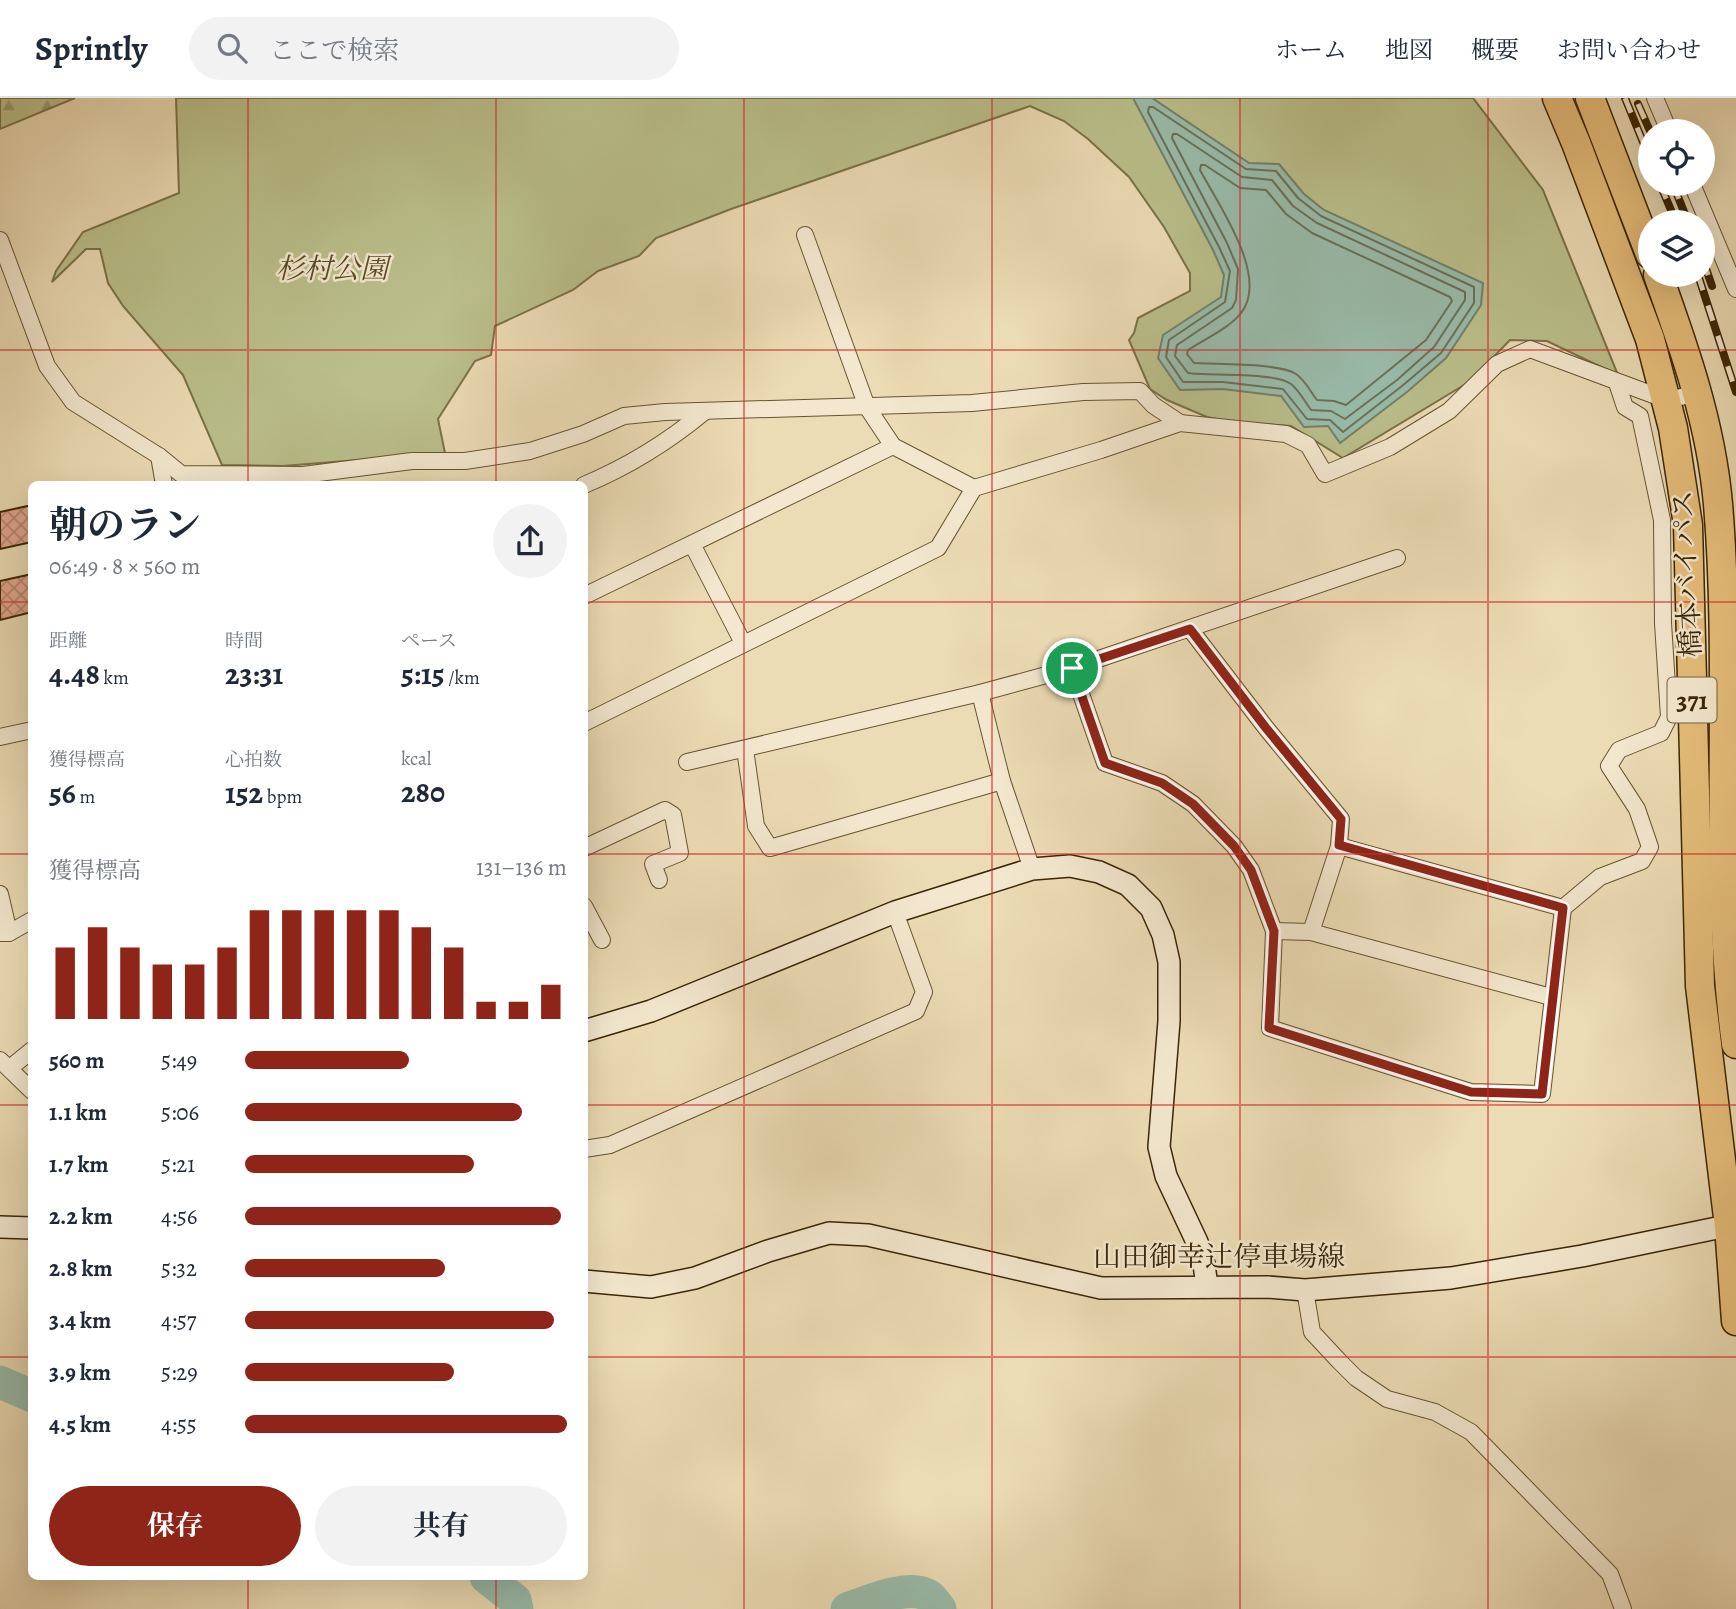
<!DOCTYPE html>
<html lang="ja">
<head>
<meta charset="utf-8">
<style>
  :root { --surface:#fff; --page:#f2f2f3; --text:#1f2937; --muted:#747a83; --line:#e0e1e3; --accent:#8f2418 }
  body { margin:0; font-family:Alegreya,"Noto Serif JP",serif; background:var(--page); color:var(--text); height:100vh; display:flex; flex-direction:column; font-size:26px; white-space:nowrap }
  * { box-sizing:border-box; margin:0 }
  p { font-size:23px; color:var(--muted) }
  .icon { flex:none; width:38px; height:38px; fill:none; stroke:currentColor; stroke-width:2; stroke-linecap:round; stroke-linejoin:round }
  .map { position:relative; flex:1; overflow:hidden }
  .panel { position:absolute; left:28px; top:383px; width:560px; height:1099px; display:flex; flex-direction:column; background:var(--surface); border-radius:10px; box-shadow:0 7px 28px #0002 }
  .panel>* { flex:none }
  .fabs { position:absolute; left:1638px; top:21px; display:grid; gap:14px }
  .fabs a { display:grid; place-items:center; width:77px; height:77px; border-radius:50%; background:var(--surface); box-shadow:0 7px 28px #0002; font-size:35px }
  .pin { position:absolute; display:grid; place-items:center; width:60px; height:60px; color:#fff; margin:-30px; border:4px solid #fff; border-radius:50%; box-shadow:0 2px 7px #0007 }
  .round { display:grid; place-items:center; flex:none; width:74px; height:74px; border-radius:37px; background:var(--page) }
  .headline { display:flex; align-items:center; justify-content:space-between; height:119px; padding:0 21px }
  h1 { font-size:38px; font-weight:700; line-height:52px }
  .stats { display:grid; grid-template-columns:repeat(3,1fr); gap:10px; height:119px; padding:7px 21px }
  .stats div { display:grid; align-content:center }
  .stats b { font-size:30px; font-weight:700 }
  .stats small { font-size:19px; font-weight:400 }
  .stats p { font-size:19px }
  .chart { height:196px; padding:14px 21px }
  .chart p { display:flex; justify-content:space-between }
  .chart svg { width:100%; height:126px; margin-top:7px; stroke:var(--accent); stroke-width:6 }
  .cta { display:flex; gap:14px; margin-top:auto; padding:14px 21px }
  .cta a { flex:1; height:80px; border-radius:42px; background:var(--accent); color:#fff; font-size:28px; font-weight:700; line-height:80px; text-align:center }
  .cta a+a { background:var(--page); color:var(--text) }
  ul { padding:0 21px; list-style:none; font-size:23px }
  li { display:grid; grid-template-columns:112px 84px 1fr; align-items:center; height:52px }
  li i { height:18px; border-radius:9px; background:var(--accent) }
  header { display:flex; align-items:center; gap:42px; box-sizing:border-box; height:98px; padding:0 35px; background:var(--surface); border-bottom:2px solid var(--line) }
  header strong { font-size:33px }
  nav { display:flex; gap:38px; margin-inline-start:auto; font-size:24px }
  .search { width:490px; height:63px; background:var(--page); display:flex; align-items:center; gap:18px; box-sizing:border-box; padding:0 24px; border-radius:38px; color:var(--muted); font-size:26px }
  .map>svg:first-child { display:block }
  .forest { fill:url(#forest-firs); stroke:#7a7248; stroke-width:2 }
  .park { fill:#babf8b; stroke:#7a7248; stroke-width:2 }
  .water { fill:#99bcab; stroke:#738068; stroke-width:2 }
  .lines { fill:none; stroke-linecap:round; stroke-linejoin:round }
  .shore { stroke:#6a7158; stroke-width:2 }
  .river { stroke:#99bcab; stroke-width:33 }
  .building { fill:url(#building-cross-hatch); stroke:#3b2604; stroke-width:2 }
  .street-casing { stroke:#675430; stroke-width:18 }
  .secondary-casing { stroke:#3b2604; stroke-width:24 }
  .highway-casing { stroke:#3b2604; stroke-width:31 }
  .street { stroke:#f3e8cf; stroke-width:16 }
  .secondary { stroke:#f3e8cf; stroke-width:21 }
  .highway { stroke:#e6be7a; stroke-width:28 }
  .rail-casing { stroke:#3b2604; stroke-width:8 }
  .rail { stroke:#f3e8cf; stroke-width:5; stroke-dasharray:16; stroke-linecap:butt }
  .route-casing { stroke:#fff; stroke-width:14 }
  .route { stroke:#8f2418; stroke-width:9 }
  .grid { fill:none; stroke:#d62828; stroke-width:2; stroke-opacity:0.55 }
  .labels { text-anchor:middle; stroke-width:5; stroke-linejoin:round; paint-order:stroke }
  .shield { fill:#f3e8cf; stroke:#726041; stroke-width:2 }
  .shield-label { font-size:26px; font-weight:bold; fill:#3b2604 }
  .park-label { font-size:28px; font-style:italic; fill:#5b4c26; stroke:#f3e8cf }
  .street-label { font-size:28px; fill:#3b2604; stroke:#f3e8cf }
</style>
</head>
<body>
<header>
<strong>Sprintly</strong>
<div class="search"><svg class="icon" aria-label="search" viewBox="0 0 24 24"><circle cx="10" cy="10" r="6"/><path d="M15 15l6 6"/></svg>ここで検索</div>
<nav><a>ホーム</a><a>地図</a><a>概要</a><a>お問い合わせ</a></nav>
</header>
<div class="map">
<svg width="1736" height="1511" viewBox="0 0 1736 1511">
  <defs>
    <pattern id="forest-firs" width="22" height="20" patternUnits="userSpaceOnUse" patternTransform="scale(1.75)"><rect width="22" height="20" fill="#babf8b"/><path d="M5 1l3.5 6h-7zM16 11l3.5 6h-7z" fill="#989b6f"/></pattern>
    <pattern id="building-cross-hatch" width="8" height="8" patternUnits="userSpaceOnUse" patternTransform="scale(1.75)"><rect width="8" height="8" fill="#e2a78e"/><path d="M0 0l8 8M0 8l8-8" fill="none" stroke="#b88872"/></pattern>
  </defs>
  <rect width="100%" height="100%" fill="#ecdcb5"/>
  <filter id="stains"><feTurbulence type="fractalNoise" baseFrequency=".00286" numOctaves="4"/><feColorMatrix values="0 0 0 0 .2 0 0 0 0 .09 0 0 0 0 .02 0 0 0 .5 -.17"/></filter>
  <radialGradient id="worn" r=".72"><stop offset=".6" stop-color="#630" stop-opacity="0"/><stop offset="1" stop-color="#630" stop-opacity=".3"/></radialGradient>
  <!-- forest -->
  <polygon class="forest" points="0,0 75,0 0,31"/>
  <!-- park -->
  <polygon class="park" points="176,0 1473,0 1543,92 1618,277 1547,243 1510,242 1469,284 1343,360 1291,328 1233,324 1207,319 1167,302 1150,291 1129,242 1134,235 1138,220 1190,193 1190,175 1164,129 1129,79 1088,41 1064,23 1030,8 731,111 656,140 639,158 598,173 573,192 495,228 491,257 475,263 438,321 445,355 283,368 222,367 183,277 123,208 108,185 100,151 86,151 52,184 56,173 83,134 179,95"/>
  <!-- water -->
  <polygon class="water" points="1133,0 1152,0 1249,65 1279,66 1304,96 1324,112 1483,185 1481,207 1446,260 1407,294 1340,345 1328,328 1304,329 1281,298 1223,291 1180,292 1158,260 1163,237 1221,199 1224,177 1213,152"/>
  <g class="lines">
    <!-- shore -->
    <g class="shore">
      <polygon points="1149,9 1153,9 1246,71 1276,73 1298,100 1321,118 1474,189 1474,205 1441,255 1402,288 1343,334 1330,322 1307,321 1283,291 1223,284 1183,284 1166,259 1169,242 1225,204 1230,173 1219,149 1148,14"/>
      <path d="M 1173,36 L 1177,36 L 1242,79 L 1272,82 L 1293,108 L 1317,125 L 1465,194 L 1465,202 L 1434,249 L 1397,282 L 1345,321 L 1331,313 L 1311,312 C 1305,304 1299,292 1291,286 C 1276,274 1208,278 1188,275 L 1175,258 L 1177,247 L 1232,210 L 1236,202 L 1238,171 L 1227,145 L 1172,40 Z"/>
      <path d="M 1201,67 L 1205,67 L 1240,90 L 1266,92 L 1286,116 L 1312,135 L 1450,199 L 1452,203 L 1426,242 L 1346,307 L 1334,303 L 1317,302 C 1310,293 1305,282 1296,276 C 1279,265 1216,266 1194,265 L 1187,256 L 1188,252 C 1203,242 1231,229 1241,215 C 1270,179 1218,106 1200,72 Z"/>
    </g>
    <!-- river -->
    <g class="river">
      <polyline points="0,1284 32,1298"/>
      <polyline points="486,1479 515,1502 517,1511"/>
      <path d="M 847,1511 C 866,1504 909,1485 929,1498 C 933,1501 937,1507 940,1511"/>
    </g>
  </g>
  <!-- building -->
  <g class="building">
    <polygon points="32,407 32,444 0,451 0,414"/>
    <polygon points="32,476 32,514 0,522 0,483"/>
  </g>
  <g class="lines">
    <defs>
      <g id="street">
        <polyline points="1655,0 1669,33"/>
        <polyline points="1692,86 1736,191"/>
        <polyline points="805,137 867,309 893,348 974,390"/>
        <polyline points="0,142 47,268 73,304 159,358 181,376 303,377 412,363 465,363 530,353 583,336 624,318 665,314 972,305 1083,294 1140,293 1153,307 1180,325"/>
        <polyline points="159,358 164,387"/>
        <path d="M 584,387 C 627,369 669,343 704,314"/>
        <polyline points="692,446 743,545"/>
        <polyline points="584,498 893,348"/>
        <polyline points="1190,531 1266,630 1341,721 1339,748 1311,834"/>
        <polyline points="1072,570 1105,665 1162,685 1193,706 1234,748 1251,772 1274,833 1270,930 1471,994 1542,996 1563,810 1600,779 1642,763 1650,749 1637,711 1609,668 1619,652 1661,635 1669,619 1663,525 1662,422 1640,318 1625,309 1617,285"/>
        <polyline points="980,595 1002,683 1032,771"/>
        <polyline points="584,625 938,450 974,390 1101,352 1180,325 1286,336 1308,347 1325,376 1390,349 1449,313 1497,266 1530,251 1667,302 1699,295"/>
        <polyline points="0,639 32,632"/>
        <polyline points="745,651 756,728 770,750 1002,683"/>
        <polyline points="687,664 980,595 1072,570 1397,460"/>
        <polyline points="1339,748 1563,810"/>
        <polyline points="584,750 665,712 673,717 680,755 653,766 659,782"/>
        <polyline points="0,796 9,835"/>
        <polyline points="584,808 602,842"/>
        <polyline points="1274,833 1311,834 1551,899"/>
        <polyline points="0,835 9,835 32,822"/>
        <polyline points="0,962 32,993"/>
        <polyline points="10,970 32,952"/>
        <polyline points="584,1051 610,1047 916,913 924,894 895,814"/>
        <polyline points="1305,1192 1312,1234 1339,1263 1356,1280 1387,1301 1435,1314 1471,1334 1610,1476 1623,1511"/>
      </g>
      <g id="secondary">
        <polyline points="584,933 651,913 895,814 1032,771 1070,768 1099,774 1128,787 1151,810 1163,837 1169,864 1169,923 1159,1049 1166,1078 1197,1144 1204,1166 1207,1189"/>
        <polyline points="0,1129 32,1130"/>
        <polyline points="584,1183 651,1189 695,1180 768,1153 829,1135 868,1137 1101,1190 1268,1189 1305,1192 1451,1180 1582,1158 1736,1126"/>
      </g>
      <g id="highway">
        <polyline points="1557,0 1576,45 1650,241 1673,330 1688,427 1700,888 1729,1128 1736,1223"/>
        <polyline points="1590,0 1650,156"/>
        <path d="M 1658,177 C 1685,252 1711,326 1718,406 C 1733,586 1712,767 1736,946"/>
      </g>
    </defs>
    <!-- street casing -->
    <use href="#street" class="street-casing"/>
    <!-- secondary casing -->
    <use href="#secondary" class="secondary-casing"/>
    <!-- highway casing -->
    <use href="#highway" class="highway-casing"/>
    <!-- street -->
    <use href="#street" class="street"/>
    <!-- secondary -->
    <use href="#secondary" class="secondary"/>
    <!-- highway -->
    <use href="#highway" class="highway"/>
    <defs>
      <g id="rail">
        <polyline points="1625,0 1650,61"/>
        <polyline points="1638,6 1650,33"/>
        <polyline points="1660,86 1676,124"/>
        <polyline points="1673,86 1688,124"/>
        <polyline points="1703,162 1712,188"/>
        <polyline points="1698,177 1736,294"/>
      </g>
    </defs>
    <!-- rail casing -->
    <use href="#rail" class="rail-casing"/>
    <!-- rail -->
    <use href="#rail" class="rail"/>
  </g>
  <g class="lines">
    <defs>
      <polygon id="route" points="1190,531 1266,630 1341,721 1339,747 1563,810 1542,996 1471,994 1269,930 1274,833 1251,772 1234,748 1193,706 1162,685 1105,665 1072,570"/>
    </defs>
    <!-- route casing -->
    <use href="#route" class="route-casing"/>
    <!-- route -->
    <use href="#route" class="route"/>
  </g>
  <!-- grid -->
  <path class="grid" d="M 248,0 L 248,387M 496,0 L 496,387M 744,0 L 744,1511M 992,0 L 992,1511M 1240,0 L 1240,1511M 1488,0 L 1488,1511M 0,252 L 1736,252M 0,504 L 32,504M 584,504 L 1736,504M 0,756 L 32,756M 584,756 L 1736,756M 0,1007 L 32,1007M 584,1007 L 1736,1007M 0,1259 L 32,1259M 584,1259 L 1736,1259M 248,1479 L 248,1511M 496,1479 L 496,1511"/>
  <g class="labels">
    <!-- shield labels -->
    <rect class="shield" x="1667.5" y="579.5" width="49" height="45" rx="5"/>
    <g class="shield-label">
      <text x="1692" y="611">371</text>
    </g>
    <!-- park labels -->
    <g class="park-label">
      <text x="332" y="180">杉村公園</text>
    </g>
    <!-- street labels -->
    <g class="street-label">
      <text transform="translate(1686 476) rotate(-93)" y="10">橋本バイパス</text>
      <text x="1219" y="1168">山田御幸辻停車場線</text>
    </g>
  </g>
  <rect width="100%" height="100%" filter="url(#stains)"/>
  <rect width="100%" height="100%" fill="url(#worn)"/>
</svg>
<div class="fabs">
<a><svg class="icon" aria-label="locate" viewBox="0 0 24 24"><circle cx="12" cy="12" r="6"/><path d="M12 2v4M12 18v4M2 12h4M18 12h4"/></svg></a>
<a><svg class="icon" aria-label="layers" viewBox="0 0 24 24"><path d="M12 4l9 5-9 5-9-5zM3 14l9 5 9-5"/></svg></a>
</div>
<div class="pin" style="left:1072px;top:570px;background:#1e9e55"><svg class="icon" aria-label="arrive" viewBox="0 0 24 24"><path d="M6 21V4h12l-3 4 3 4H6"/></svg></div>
<section class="panel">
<div class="headline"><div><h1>朝のラン</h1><p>06:49 · 8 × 560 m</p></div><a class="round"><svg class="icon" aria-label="share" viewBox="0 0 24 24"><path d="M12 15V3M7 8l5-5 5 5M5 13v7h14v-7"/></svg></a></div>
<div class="stats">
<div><p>距離</p><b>4.48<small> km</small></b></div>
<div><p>時間</p><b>23:31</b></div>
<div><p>ペース</p><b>5:15<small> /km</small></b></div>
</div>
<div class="stats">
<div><p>獲得標高</p><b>56<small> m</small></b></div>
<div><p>心拍数</p><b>152<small> bpm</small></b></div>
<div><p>kcal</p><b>280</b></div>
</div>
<div class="chart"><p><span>獲得標高</span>131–136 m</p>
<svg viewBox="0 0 160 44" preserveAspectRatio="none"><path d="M5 44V19M15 44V12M25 44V19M35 44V25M45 44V25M55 44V19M65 44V6M75 44V6M85 44V6M95 44V6M105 44V6M115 44V12M125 44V19M135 44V38M145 44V38M155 44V32"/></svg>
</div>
<ul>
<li><b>560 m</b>5:49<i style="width:51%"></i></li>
<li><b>1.1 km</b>5:06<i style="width:86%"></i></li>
<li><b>1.7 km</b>5:21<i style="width:71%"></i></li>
<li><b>2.2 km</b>4:56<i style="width:98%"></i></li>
<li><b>2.8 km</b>5:32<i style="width:62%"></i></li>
<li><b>3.4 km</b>4:57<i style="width:96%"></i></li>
<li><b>3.9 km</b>5:29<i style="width:65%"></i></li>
<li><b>4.5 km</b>4:55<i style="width:100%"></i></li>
</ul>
<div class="cta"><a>保存</a><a>共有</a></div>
</section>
</div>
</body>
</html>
